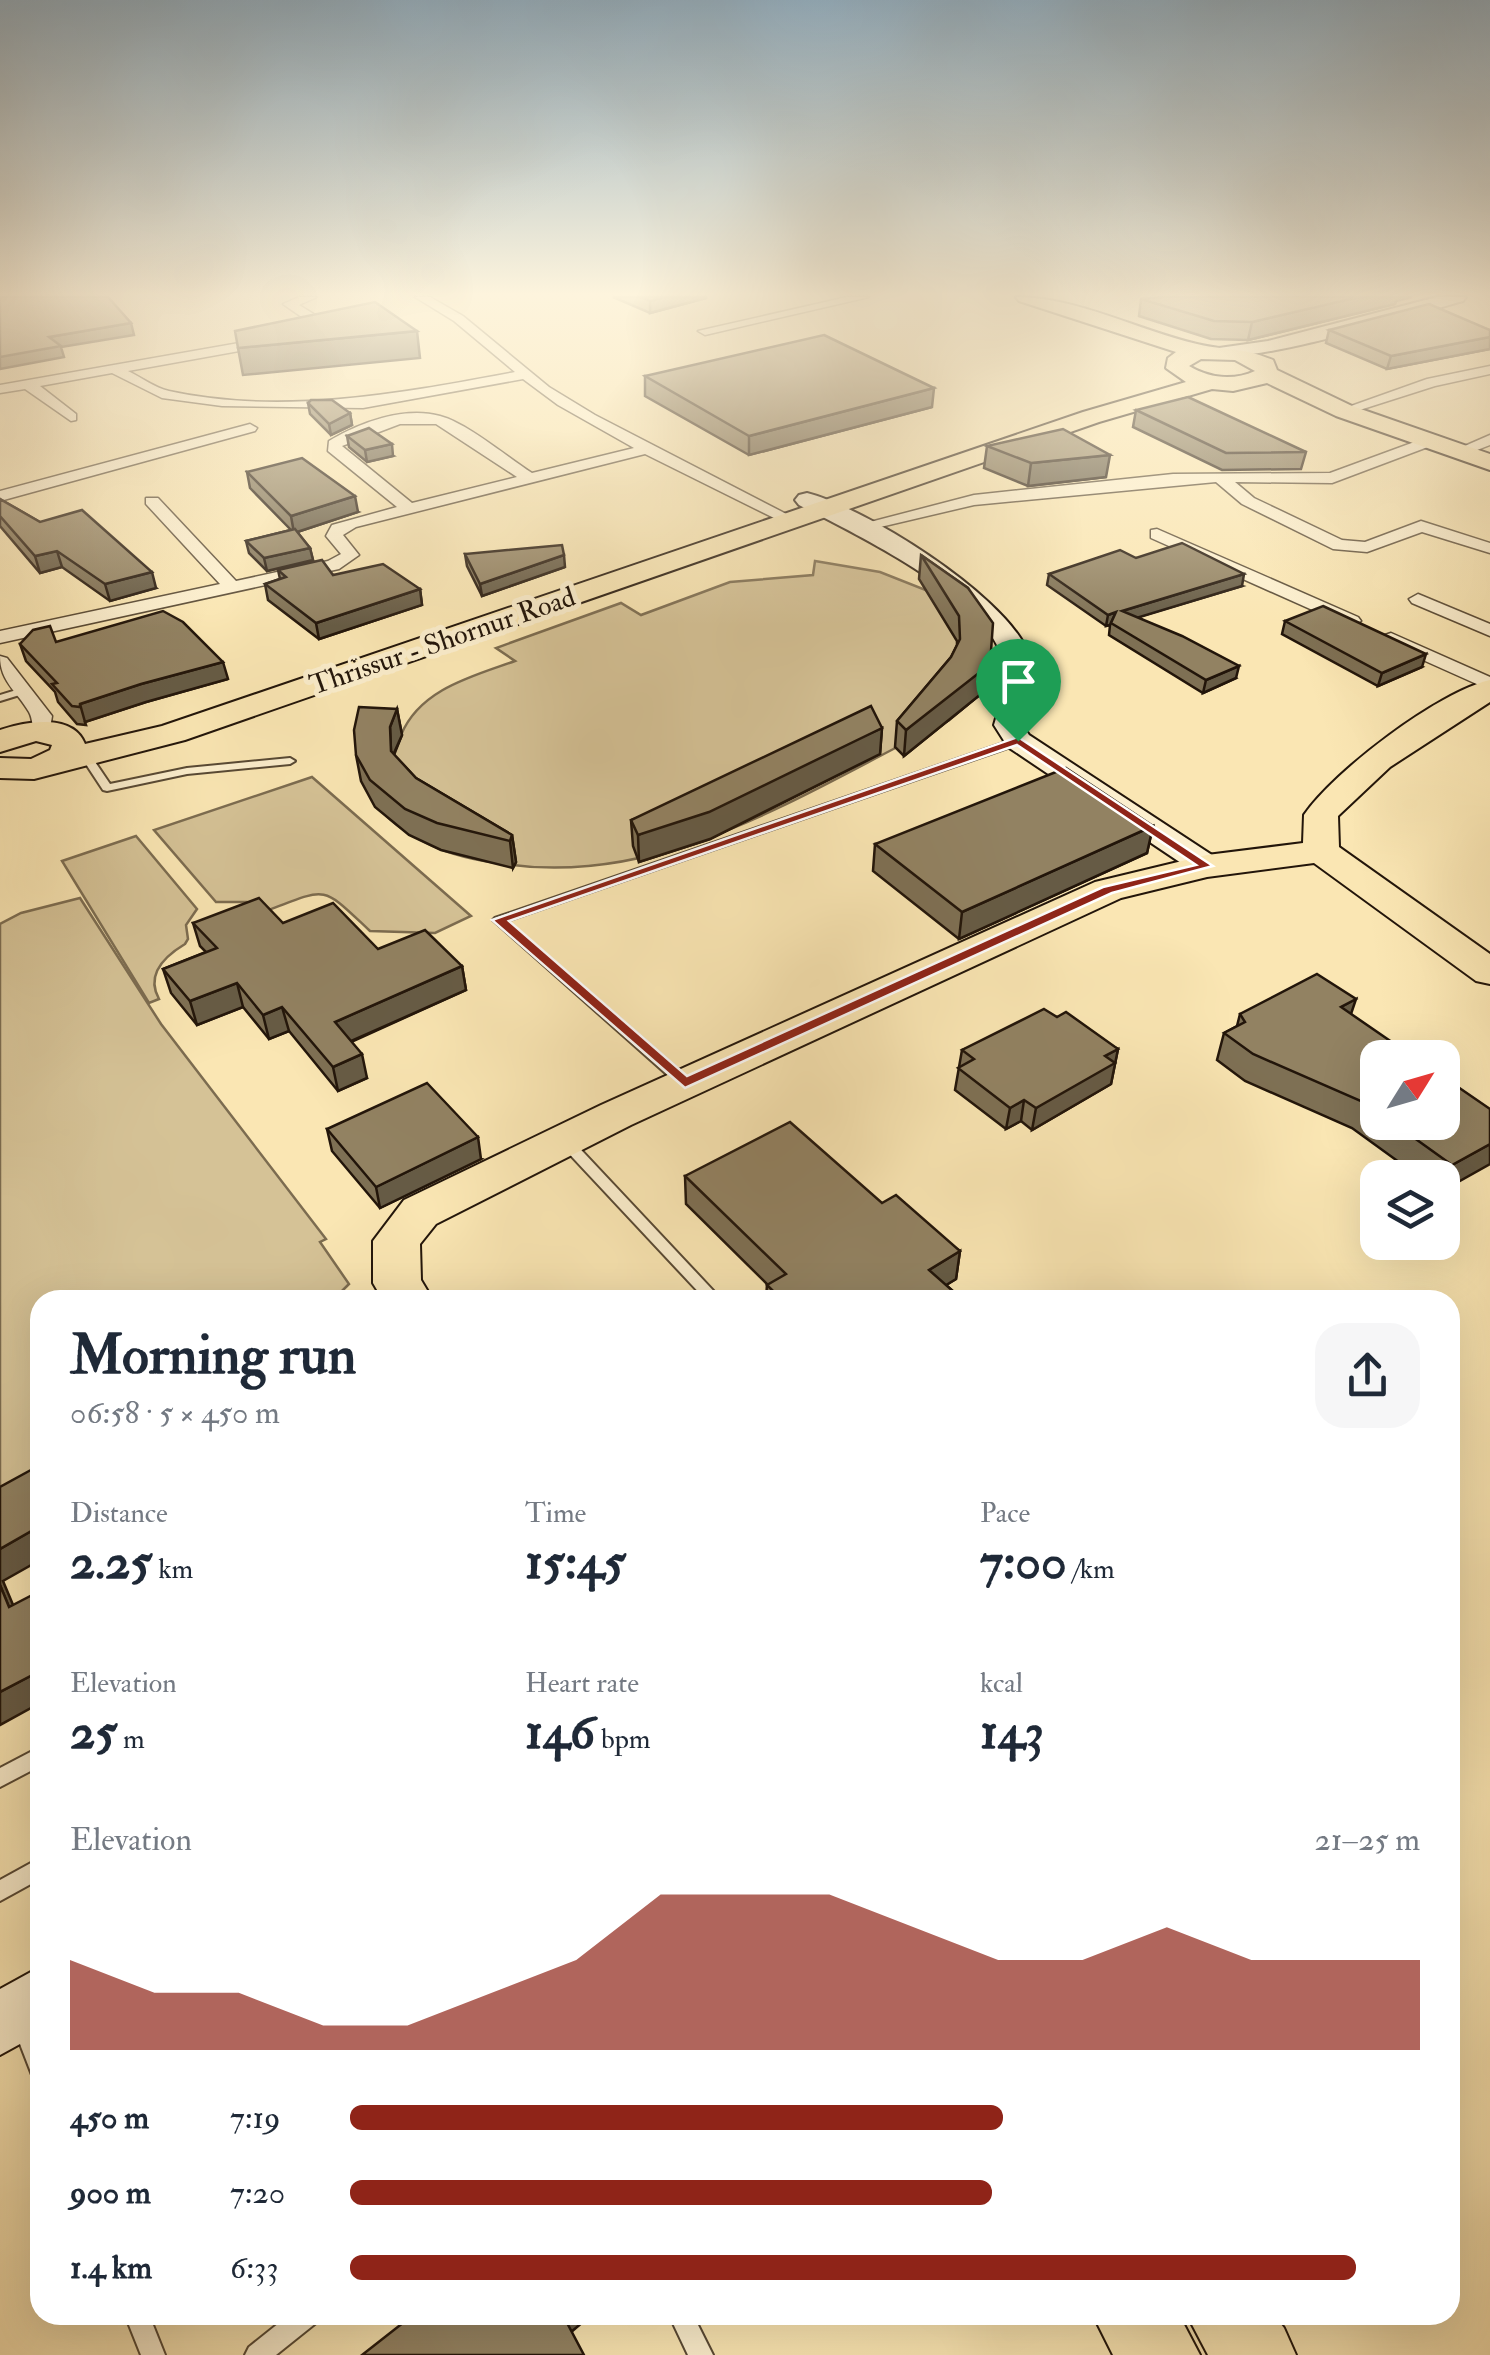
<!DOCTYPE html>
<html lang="en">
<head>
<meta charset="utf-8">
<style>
  :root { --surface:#fff; --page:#f6f6f7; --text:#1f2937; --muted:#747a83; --accent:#8f2418 }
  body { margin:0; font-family:"IM FELL Double Pica",serif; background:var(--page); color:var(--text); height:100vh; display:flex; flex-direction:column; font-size:38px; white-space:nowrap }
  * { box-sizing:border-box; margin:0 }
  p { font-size:32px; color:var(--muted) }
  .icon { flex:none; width:55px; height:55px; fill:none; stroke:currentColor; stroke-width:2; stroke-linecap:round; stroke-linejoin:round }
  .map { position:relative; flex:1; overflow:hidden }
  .panel { position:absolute; left:30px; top:1290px; width:1430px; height:1035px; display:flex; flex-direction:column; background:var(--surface); border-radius:30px; box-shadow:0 10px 40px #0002 }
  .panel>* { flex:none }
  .needle { width:65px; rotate:53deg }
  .buttons { position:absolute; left:1360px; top:1040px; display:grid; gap:20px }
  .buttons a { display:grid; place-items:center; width:100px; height:100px; border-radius:20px; background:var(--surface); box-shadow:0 10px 40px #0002; font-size:50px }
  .pin { position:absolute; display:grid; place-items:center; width:85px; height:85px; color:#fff; margin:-102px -42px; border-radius:50% 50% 50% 0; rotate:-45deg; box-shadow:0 0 10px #0007 }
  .pin .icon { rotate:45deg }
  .round { display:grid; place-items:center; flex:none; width:105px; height:105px; border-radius:30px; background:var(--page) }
  .head { display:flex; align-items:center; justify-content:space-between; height:170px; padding:0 40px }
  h1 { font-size:55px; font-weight:800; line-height:75px }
  .metrics { display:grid; grid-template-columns:repeat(3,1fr); gap:15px; height:170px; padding:10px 40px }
  .metrics div { display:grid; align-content:center }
  .metrics b { font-size:50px; font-weight:800 }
  .metrics small { font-size:28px; font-weight:400 }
  .metrics p { font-size:28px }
  .chart { height:280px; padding:20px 40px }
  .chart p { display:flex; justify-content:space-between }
  .chart svg { width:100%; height:180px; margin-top:10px; fill:var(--accent); opacity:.7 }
  ul { padding:0 40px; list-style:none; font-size:32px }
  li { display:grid; grid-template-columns:160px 120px 1fr; align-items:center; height:75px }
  li i { height:25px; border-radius:12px; background:var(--accent) }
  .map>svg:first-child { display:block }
  .green { fill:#d5c296; stroke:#7c6c50; stroke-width:2.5 }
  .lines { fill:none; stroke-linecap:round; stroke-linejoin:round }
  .lane-casing { stroke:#584934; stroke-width:4 }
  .street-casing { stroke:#584934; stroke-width:3 }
  .secondary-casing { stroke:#22150a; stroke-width:4 }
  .primary-casing { stroke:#22150a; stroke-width:4 }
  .lane { fill:#fcefce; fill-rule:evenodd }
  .street { fill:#fcefce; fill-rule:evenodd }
  .secondary { fill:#fcefce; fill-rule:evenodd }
  .primary { fill:#fae6b3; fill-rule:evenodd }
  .wall { fill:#7e7054; stroke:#22150a; stroke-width:2.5 }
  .shaded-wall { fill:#665b45; stroke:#22150a; stroke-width:2.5 }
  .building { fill:#928262; stroke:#22150a; stroke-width:2.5 }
  .route { fill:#8f2418; stroke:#fff; stroke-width:2.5; fill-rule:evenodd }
  .labels { text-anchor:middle; stroke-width:10; stroke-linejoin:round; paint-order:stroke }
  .far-street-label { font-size:28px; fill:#22150a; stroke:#fcefce }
</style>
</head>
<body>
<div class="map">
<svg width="1490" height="2355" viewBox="0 0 1490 2355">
  <rect width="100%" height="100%" fill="#fae6b3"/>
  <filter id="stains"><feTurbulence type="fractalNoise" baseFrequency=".002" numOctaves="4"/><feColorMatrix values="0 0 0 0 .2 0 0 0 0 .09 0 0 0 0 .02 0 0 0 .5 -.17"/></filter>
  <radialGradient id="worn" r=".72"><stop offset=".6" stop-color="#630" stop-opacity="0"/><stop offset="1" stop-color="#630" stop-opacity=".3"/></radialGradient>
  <!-- green -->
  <g class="green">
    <path d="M 815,561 L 880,572 L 951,600 L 990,648 C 987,690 980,695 948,721 C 808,790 666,888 505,864 C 480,861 454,856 431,845 C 391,827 363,801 358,757 L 401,735 C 420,689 473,676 515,661 L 496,648 L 621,603 L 641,615 L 730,582 L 813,575 Z"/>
    <path d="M 312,777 L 471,916 L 435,933 L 370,931 C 321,885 329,887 266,911 L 247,902 L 216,902 L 154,830 Z"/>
    <path d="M 136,836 L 197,909 L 186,925 L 188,939 L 185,944 C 165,956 145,974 159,999 L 149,1003 L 62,861 Z"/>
    <polygon points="80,898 161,1024 326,1239 320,1242 349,1284 333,1300 40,1300 40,1491 0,1511 0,924 21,913"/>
  </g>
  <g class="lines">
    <defs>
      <g id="lane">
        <polygon points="23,688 26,689 26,693 0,701 0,695"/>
        <polygon points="1018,738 1023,741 1022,743 507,921 690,1080 691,1083 690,1086 680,1086 493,920 495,918"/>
        <polygon points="85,752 89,753 110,784 187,768 290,758 295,761 290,764 187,774 107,791 103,790 80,755"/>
        <polygon points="565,1136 570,1138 722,1300 706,1300 560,1144 558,1141 560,1138"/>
        <polygon points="40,1747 40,1766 0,1787 0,1768"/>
        <polygon points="40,1858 40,1879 0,1901 0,1880"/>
        <polygon points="23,2016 30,2019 40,2042 40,2078 32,2075 13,2026 16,2019"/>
        <polygon points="125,2315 149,2315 165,2355 141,2355"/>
        <polygon points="289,2315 320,2315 316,2323 276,2355 245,2355 249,2347"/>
        <polygon points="669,2315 693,2315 713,2355 688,2355"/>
      </g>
      <g id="street">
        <path d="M 299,297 L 317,297 L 299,305 L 330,324 L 330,330 L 312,338 L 128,371 C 141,377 155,388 169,391 C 284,416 402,393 515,372 L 454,321 L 415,297 L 430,297 L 463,316 L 549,387 L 595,415 L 796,519 L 782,522 L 645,454 L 356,527 L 343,535 L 359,555 L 339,569 L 0,643 L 0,631 L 220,584 L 146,504 L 146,498 L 158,498 L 236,581 L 328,561 L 341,554 L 326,536 L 332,525 L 397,507 L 328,451 L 329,441 C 359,423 404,406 440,416 C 467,423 507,457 532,473 L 634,448 L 558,405 L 523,379 L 363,408 L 222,406 L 162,398 L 112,373 L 40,386 L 76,414 L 76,420 L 71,421 L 25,389 L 0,393 L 0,385 L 308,331 L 316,327 L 283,304 ZM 400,424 L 436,424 L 517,477 L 412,503 L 342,446 Z"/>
        <polygon points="847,297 869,297 705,335 698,331"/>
        <polygon points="1490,366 1490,374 1435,386 1344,415 1337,411 1427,379"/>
        <polygon points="250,424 257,428 255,431 0,501 0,491"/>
        <polygon points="1490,435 1490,445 1459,457 1451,452"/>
        <polygon points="1428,437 1436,442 1433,445 1332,483 1235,482 1254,498 1342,540 1365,542 1421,521 1490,543 1490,553 1422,532 1367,552 1333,549 1242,504 1216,482 974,505 859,532 851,527 974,495 1173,474 1330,473"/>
        <polygon points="1157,529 1358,617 1361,621 1352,626 1346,625 1151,538 1151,530"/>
        <polygon points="1418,594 1490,624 1490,636 1412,603 1409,599"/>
        <polygon points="1391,633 1490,677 1490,690 1385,643 1385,635"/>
        <path d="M 0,656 L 7,658 L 52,716 L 49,735 L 35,735 C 32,728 33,719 29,712 C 17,691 0,682 0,656 Z"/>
      </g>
      <g id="secondary">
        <path d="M 1437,297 L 1466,297 L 1463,301 C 1427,311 1237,370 1216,352 L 1219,348 L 1268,341 Z"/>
        <path d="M 807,493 C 866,508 1000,593 1026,648 C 1037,672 1029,702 1022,725 L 1029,735 L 1218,859 L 1223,866 L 1218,873 L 1196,873 L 1008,747 L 994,725 C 1001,702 1010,672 999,649 C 974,591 854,533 799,505 L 795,500 L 799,495 Z"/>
        <polygon points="40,1967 40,2033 0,2055 0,1989"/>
      </g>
      <g id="primary">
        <path d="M 1016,297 C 1077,297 1137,330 1197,344 C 1227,351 1241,347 1273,360 L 1277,370 L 1352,406 L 1490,454 L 1490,470 L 1336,416 L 1267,383 L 1233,391 L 1212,389 L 1099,422 L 185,740 L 34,779 L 0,778 L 0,758 L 31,759 L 50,750 L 52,745 L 36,741 L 0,752 L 0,730 C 26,721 73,713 85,744 L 162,726 L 1083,412 L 1186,382 L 1166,368 L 1168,358 L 1176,352 L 1019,301 ZM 1201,359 L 1235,360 L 1255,371 C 1233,381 1209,378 1189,366 Z"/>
        <path d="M 1490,680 L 1490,702 L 1390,767 L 1338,816 L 1339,847 L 1490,954 L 1490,984 L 1476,981 L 1314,863 L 1207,877 L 1121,898 L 631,1125 L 436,1224 L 420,1244 L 421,1280 L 433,1300 L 383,1300 L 373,1283 L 373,1241 L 404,1200 L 601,1105 L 1095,882 L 1207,855 L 1303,843 L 1304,815 C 1334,771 1438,692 1490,680 Z"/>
        <polygon points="1093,2315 1179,2315 1200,2355 1113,2355"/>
        <polygon points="1187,2315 1274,2315 1284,2328 1296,2355 1208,2355"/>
      </g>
    </defs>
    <!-- lane casing -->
    <use href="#lane" class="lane-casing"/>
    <!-- street casing -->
    <use href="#street" class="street-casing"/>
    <!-- secondary casing -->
    <use href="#secondary" class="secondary-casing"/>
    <!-- primary casing -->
    <use href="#primary" class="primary-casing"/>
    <!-- lane -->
    <use href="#lane" class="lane"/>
    <!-- street -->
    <use href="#street" class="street"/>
    <!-- secondary -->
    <use href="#secondary" class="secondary"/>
    <!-- primary -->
    <use href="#primary" class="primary"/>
  </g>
  <!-- wall -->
  <g class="wall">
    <polygon points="613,297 706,297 706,298 650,313"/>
    <polygon points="1141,299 1396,301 1395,304 1248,340 1211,339 1139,316"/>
    <polygon points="1329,330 1490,330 1490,349 1387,369 1326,343"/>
    <polygon points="645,376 932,407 749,455 645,396"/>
    <polygon points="308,403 350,413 352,425 331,435 310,414"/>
    <polygon points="1136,410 1306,452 1301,469 1222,470 1133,427"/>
    <polygon points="347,436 393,456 367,462 349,447"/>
    <polygon points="987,446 1106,477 1028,486 984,468"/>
    <polygon points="247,472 358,512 297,532 310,548 313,560 267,571 249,553 246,541 291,530 250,488"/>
    <polygon points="0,499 40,522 156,588 110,601 62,567 40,573 0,526"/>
    <polygon points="465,554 565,567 482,596 467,566"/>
    <polygon points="921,555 968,588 988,676 981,694 904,756 895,747 897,721 951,657 957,645 957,641 919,579"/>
    <polygon points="1136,558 1242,586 1138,617 1236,678 1203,693 1109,635 1110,625 1106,626 1047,585 1049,574"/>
    <polygon points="278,570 333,575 420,589 422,605 319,639 268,600 265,584 280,579"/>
    <polygon points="1285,621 1422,667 1378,686 1282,634"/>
    <polygon points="56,642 228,679 146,702 85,722 86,725 77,724 58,702 55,692 26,661 20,644"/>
    <polygon points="397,709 402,735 394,755 416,778 512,835 516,862 513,868 441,850 409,835 375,807 361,781 356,755"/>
    <polygon points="882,728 880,754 710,839 639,862 633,846 631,820"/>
    <polygon points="1153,826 1147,853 959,939 873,871 875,844"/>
    <polygon points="193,923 283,923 378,949 462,966 466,990 351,1042 367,1078 338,1091 289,1031 269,1039 243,1007 197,1025 171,993 163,969 206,952 200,946"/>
    <polygon points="1240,1014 1351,1014 1378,1058 1378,1122 1442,1122 1490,1109 1442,1191 1442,1178 1421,1178 1352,1128 1245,1081 1217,1060 1224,1033 1237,1026"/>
    <polygon points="1057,1017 1118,1049 1111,1084 1032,1130 1021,1121 1006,1129 955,1090 962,1050"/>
    <polygon points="327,1129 481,1159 380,1208 332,1151"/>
    <polygon points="685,1176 882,1203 960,1251 956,1279 946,1285 963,1300 766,1300 767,1284 686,1204"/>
  </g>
  <!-- shaded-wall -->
  <g class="shaded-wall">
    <polygon points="665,297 706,297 706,298 650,313 650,301"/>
    <polygon points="1358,297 1412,297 1396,301 1395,304 1248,340 1252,322"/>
    <polygon points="131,323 134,335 61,347 64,357 0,369 0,357 49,337"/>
    <polygon points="417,331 420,358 243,375 238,348"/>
    <polygon points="1490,337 1490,349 1387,369 1391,356"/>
    <polygon points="934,388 932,407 749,455 749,436"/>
    <polygon points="350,413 352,425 331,435 329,424"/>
    <polygon points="392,444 393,456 367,462 365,450"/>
    <polygon points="1110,455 1106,477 1028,486 1031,463"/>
    <polygon points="355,496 358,512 294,533 291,516"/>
    <polygon points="310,548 313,560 267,571 264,558"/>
    <polygon points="57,551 62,567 40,573 35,556"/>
    <polygon points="564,555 565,567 482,596 480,584"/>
    <polygon points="152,572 156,588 110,601 105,584"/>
    <polygon points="1244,574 1242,586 1120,623 1122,611"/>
    <polygon points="420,589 422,605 319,639 316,623"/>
    <polygon points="1116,612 1110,625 1106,626 1108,615"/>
    <polygon points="991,651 988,676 981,694 904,756 906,730"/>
    <polygon points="1426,654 1422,667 1378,686 1382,673"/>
    <polygon points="223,662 228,679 146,702 85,722 80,704 141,684"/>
    <polygon points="1239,666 1236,678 1203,693 1206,680"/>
    <polygon points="397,709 402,735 394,753 396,778 391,751 390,727"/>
    <polygon points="882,728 880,754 710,839 639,862 638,835"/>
    <polygon points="1153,826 1147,853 959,939 962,912"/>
    <polygon points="512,835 516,862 513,868 510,841"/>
    <polygon points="462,966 466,990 340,1046 335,1022"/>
    <polygon points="237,983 243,1007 197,1025 190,1001"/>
    <polygon points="1356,999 1347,1026 1341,1007"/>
    <polygon points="282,1007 289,1031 269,1039 263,1015"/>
    <polygon points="1118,1049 1111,1084 1032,1130 1036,1108 1105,1056"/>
    <polygon points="362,1054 367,1078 338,1091 333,1067"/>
    <polygon points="1024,1100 1021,1121 1006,1129 1010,1108"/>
    <polygon points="478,1137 481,1159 380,1208 376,1187"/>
    <polygon points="1490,1144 1490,1164 1442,1191 1452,1165"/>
    <polygon points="960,1251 956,1279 925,1298 929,1270"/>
    <polygon points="40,1526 40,1560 3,1581 24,1631 9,1607 0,1585 0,1549"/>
    <polygon points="40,1671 40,1703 0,1725 0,1692"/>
    <polygon points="569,2315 591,2315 570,2333 565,2319"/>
  </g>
  <!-- building -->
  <g class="building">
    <polygon points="0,297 108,297 131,323 49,337 61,346 0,357"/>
    <polygon points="641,297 665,297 650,301"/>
    <polygon points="1163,297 1359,297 1252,322 1214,321 1141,299"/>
    <polygon points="375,302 417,331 238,348 235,331"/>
    <polygon points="1429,304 1490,330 1490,337 1391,356 1329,330"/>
    <polygon points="824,335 934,388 749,436 645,376"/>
    <polygon points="1188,397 1306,452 1226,453 1136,410"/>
    <polygon points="311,400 332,400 350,413 329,424 308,403"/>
    <polygon points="369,428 392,444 365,450 347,436"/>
    <polygon points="1063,429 1110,455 1031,463 987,446"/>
    <polygon points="302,458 355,496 291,516 247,472"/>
    <polygon points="0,499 40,522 82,510 152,572 105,584 57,551 35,556 0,516"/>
    <polygon points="295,529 310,548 264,558 246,541"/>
    <polygon points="1182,543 1244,574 1122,611 1182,636 1239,666 1206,680 1111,623 1116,612 1108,615 1049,574 1120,550 1136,558"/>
    <polygon points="562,545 564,555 480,584 465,554"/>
    <polygon points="921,555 968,588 993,623 991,651 984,669 906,730 897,721 951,657 960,639 959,616"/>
    <polygon points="322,560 333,575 383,564 420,589 316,623 265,584 286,577 278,570"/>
    <polygon points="1323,606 1426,654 1382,673 1285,621"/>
    <polygon points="163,611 183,622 223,662 141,684 80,704 80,707 72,706 52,684 57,683 20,644 33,630 50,626 56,642"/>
    <polygon points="871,706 882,728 709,812 638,835 631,820"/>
    <polygon points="359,707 397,709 390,727 391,751 416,778 512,835 510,841 437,823 405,809 370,780 356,755 354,730"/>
    <polygon points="1066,768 1153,826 962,912 875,844"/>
    <polygon points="259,898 283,923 333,903 378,949 425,930 462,966 335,1022 362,1054 333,1067 282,1007 263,1015 237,983 190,1001 163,969 217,948 193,923"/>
    <polygon points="1317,974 1356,999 1341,1007 1415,1058 1378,1058 1378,1113 1361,1101 1253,1054 1224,1033 1245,1022 1240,1014"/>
    <polygon points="1044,1009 1057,1017 1066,1012 1118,1049 1105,1056 1115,1063 1036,1108 1024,1100 1010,1108 958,1068 974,1059 962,1050"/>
    <polygon points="1442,1076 1490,1109 1490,1144 1452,1165 1392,1122 1442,1122"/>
    <polygon points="427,1083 478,1137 376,1187 327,1129"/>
    <polygon points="790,1122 882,1203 896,1195 960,1251 929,1270 963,1300 782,1300 767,1285 786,1274 685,1176"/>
    <polygon points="40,1465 40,1526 0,1549 0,1487"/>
    <polygon points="0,1585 9,1607 40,1591 40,1671 0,1692"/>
    <polygon points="413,2315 569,2315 565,2319 584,2355 362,2355"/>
  </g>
  <!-- sky -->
  <linearGradient id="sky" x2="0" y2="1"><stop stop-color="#92acbc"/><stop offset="0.47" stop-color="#fdf4dd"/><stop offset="1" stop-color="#fdf4dd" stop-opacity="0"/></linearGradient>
  <rect width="1490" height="626" fill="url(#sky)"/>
  <!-- route -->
  <path class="route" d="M 1018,737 L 1213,866 L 1112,893 L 685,1088 L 492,920 ZM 1017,745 L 1196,865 L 1103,887 L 687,1076 L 509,921 Z"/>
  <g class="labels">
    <!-- far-street labels -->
    <g class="far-street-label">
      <text transform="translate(442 640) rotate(-19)" y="10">Thrissur - Shornur Road</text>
    </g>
  </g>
  <rect width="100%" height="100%" filter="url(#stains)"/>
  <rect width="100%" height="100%" fill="url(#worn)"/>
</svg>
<div class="buttons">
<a><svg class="needle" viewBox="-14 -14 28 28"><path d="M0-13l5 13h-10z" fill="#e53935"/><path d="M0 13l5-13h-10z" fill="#747a83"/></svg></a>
<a><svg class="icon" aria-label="layers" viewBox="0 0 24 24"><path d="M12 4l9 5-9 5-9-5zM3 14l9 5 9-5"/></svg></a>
</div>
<div class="pin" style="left:1018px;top:741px;background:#1e9e55"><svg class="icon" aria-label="arrive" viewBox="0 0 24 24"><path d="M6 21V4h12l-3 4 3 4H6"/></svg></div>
<section class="panel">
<div class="head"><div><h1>Morning run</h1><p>06:58 · 5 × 450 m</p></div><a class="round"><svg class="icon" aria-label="share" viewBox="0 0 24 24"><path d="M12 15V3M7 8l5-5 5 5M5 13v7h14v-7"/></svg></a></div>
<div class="metrics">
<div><p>Distance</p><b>2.25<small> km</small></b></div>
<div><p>Time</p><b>15:45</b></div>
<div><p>Pace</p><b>7:00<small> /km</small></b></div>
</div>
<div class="metrics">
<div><p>Elevation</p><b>25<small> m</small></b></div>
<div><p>Heart rate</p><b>146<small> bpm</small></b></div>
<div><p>kcal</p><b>143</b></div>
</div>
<div class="chart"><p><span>Elevation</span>21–25 m</p>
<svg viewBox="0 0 160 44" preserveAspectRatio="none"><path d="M0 44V22L10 30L20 30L30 38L40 38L50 30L60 22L70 6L80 6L90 6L100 14L110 22L120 22L130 14L140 22L150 22L160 22V44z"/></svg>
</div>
<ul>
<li><b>450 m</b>7:19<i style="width:61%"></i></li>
<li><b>900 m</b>7:20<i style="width:60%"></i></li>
<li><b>1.4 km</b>6:33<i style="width:94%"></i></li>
</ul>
</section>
</div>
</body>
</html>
